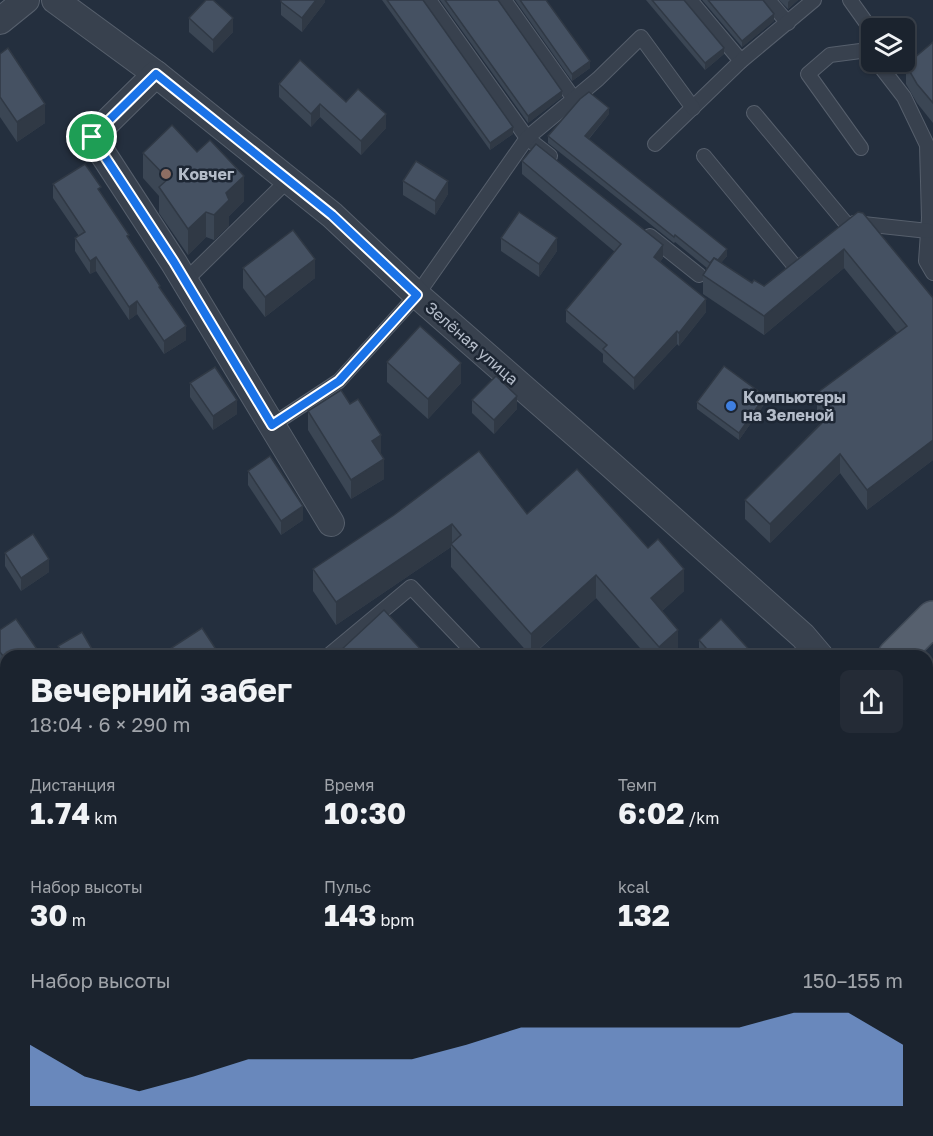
<!DOCTYPE html>
<html lang="ru">
<head>
<meta charset="utf-8">
<style>
  :root { --surface:#1b232e; --page:#242b36; --text:#f1f3f6; --muted:#a0a4aa; --line:#39404a; --accent:#8ab4f8 }
  body { margin:0; font-family:"Golos Text",sans-serif; background:var(--page); color:var(--text); height:100vh; display:flex; flex-direction:column; font-size:22px; white-space:nowrap }
  * { box-sizing:border-box; margin:0 }
  p { font-size:20px; color:var(--muted) }
  .icon { flex:none; width:33px; height:33px; fill:none; stroke:currentColor; stroke-width:2; stroke-linecap:round; stroke-linejoin:round }
  .map { position:relative; flex:1; overflow:hidden }
  .details { position:absolute; left:0px; top:650px; width:933px; height:488px; display:flex; flex-direction:column; background:var(--surface); border-radius:18px 18px 0 0; box-shadow:0 2px 4px #0004,0 0 0 2px var(--line) }
  .details>* { flex:none }
  .fabs { position:absolute; left:861px; top:18px; display:grid; gap:12px }
  .fabs a { display:grid; place-items:center; width:54px; height:54px; border-radius:9px; background:var(--surface); box-shadow:0 2px 4px #0004,0 0 0 2px var(--line); font-size:30px }
  .pin { position:absolute; display:grid; place-items:center; width:51px; height:51px; color:#fff; margin:-26px; border:3px solid #fff; border-radius:50%; box-shadow:0 2px 6px #0007 }
  .round { display:grid; place-items:center; flex:none; width:63px; height:63px; border-radius:9px; background:var(--page) }
  .overview { display:flex; align-items:center; justify-content:space-between; height:102px; padding:0 30px }
  h1 { font-size:33px; font-weight:700; line-height:45px }
  .figures { display:grid; grid-template-columns:repeat(3,1fr); gap:9px; height:102px; padding:6px 30px }
  .figures div { display:grid; align-content:center }
  .figures b { font-size:30px; font-weight:700 }
  .figures small { font-size:16px; font-weight:400 }
  .figures p { font-size:16px }
  .chart { height:168px; padding:12px 30px }
  .chart p { display:flex; justify-content:space-between }
  .chart svg { width:100%; height:108px; margin-top:6px; fill:var(--accent); opacity:.7 }
  .map>svg:first-child { display:block }
  .lines { fill:none; stroke-linecap:round; stroke-linejoin:round }
  .lane-casing { stroke:#565f6c; stroke-width:16 }
  .street-casing { stroke:#565f6c; stroke-width:28 }
  .secondary-casing { stroke:#565f6c; stroke-width:36 }
  .primary-casing { stroke:#414a57; stroke-width:36 }
  .lane { stroke:#38414e; stroke-width:14 }
  .street { stroke:#38414e; stroke-width:26 }
  .secondary { stroke:#465061; stroke-width:33 }
  .primary { stroke:#56606e; stroke-width:33 }
  .wall { fill:#3b4654 }
  .shaded-wall { fill:#303945 }
  .building { fill:#455162; stroke:#303945; stroke-width:1.5 }
  .route-casing { stroke:#fff; stroke-width:12 }
  .route { stroke:#1a73e8; stroke-width:8 }
  .education-dot { fill:#8d6e63; stroke:#1d2633; stroke-width:2 }
  .shop-dot { fill:#3f7fe0; stroke:#1d2633; stroke-width:2 }
  .labels { text-anchor:middle; stroke-width:5; stroke-linejoin:round; paint-order:stroke }
  .poi-label { font-size:16px; font-weight:bold; fill:#b4bcc9; stroke:#1d2633; text-anchor:start }
  .street-label { font-size:16px; fill:#b4bcc9; stroke:#1d2633 }
</style>
</head>
<body>
<div class="map">
<svg width="933" height="1136" viewBox="0 0 933 1136">
  <rect width="100%" height="100%" fill="#242f3e"/>
  <g class="lines">
    <defs>
      <g id="lane">
        <polyline points="429,0 527,138 550,156"/>
        <polyline points="504,0 574,99"/>
        <polyline points="690,0 741,61"/>
        <polyline points="768,0 788,23"/>
        <polyline points="850,0 870,28 868,50 872,55"/>
        <polyline points="877,62 904,97 927,145 929,218 926,261 933,273"/>
        <polyline points="754,113 849,227"/>
        <polyline points="655,144 741,61 814,0"/>
        <polyline points="861,148 808,74 830,55 868,50"/>
        <polyline points="704,156 797,269 805,263"/>
        <polyline points="854,223 928,231"/>
        <polyline points="650,236 699,275"/>
        <polyline points="185,281 287,181"/>
        <polyline points="272,425 339,381 417,295 527,138 598,79 641,37 693,108"/>
        <polyline points="328,656 411,587 477,656"/>
      </g>
      <g id="street">
        <polyline points="55,0 156,74 332,215 417,295 609,463 803,636 820,656"/>
        <polyline points="0,21 26,0"/>
        <polyline points="156,74 92,137 174,263 331,523"/>
        <polyline points="0,736 6,746"/>
        <polyline points="262,1131 266,1136"/>
        <polyline points="558,1131 563,1136"/>
      </g>
      <polyline id="secondary" points="927,801 933,807"/>
      <g id="primary">
        <polyline points="895,656 933,618"/>
        <polyline points="420,1136 426,1131"/>
      </g>
    </defs>
    <!-- lane casing -->
    <use href="#lane" class="lane-casing"/>
    <!-- street casing -->
    <use href="#street" class="street-casing"/>
    <!-- secondary casing -->
    <use href="#secondary" class="secondary-casing"/>
    <!-- primary casing -->
    <use href="#primary" class="primary-casing"/>
    <!-- lane -->
    <use href="#lane" class="lane"/>
    <!-- street -->
    <use href="#street" class="street"/>
    <!-- secondary -->
    <use href="#secondary" class="secondary"/>
    <!-- primary -->
    <use href="#primary" class="primary"/>
  </g>
  <!-- wall -->
  <g class="wall">
    <polygon points="281,0 325,0 325,2 302,32 281,15"/>
    <polygon points="382,0 423,0 513,134 490,150"/>
    <polygon points="440,0 498,0 562,97 528,123"/>
    <polygon points="515,0 546,0 590,68 572,81"/>
    <polygon points="646,0 684,0 724,54 705,70"/>
    <polygon points="702,0 763,0 774,21 742,47"/>
    <polygon points="779,0 798,0 788,9"/>
    <polygon points="189,18 233,32 213,53 189,32"/>
    <polygon points="933,42 933,123 917,103 906,84 906,65"/>
    <polygon points="0,54 45,123 17,142 0,117"/>
    <polygon points="279,84 346,102 386,128 361,155 320,117 311,127 279,97"/>
    <polygon points="609,114 589,139 727,256 721,263 752,283 764,286 858,212 933,298 933,460 867,510 840,473 770,543 745,519 745,500 823,421 817,413 817,393 897,333 844,268 764,335 703,294 703,275 707,268 675,242 674,243 548,143 548,136"/>
    <polygon points="143,153 244,201 229,216 229,226 214,240 206,237 188,255 159,213 159,196 143,178"/>
    <polygon points="522,161 663,258 660,262 706,312 679,346 677,344 634,390 603,362 603,354 566,322 566,310 615,252 522,174"/>
    <polygon points="403,181 448,194 435,215 403,195"/>
    <polygon points="53,184 101,193 160,289 186,340 164,354 137,314 129,320 96,271 90,274 75,251 75,238 79,236 53,198"/>
    <polygon points="501,238 557,251 539,277 501,251"/>
    <polygon points="243,268 315,278 265,317 243,288"/>
    <polygon points="387,362 461,383 428,419 387,382"/>
    <polygon points="190,383 237,414 213,430 190,397"/>
    <polygon points="472,400 517,409 494,434 472,413"/>
    <polygon points="697,402 765,403 739,440 697,409"/>
    <polygon points="308,411 381,455 384,479 351,499 308,430"/>
    <polygon points="248,471 303,520 281,535 248,485"/>
    <polygon points="527,514 684,591 662,611 678,652 675,656 647,656 596,598 532,656 531,656 451,567 451,547 336,625 313,591 313,569 394,515"/>
    <polygon points="5,553 49,572 21,591 5,566"/>
    <polygon points="0,630 6,656 6,673 0,665"/>
    <polygon points="699,640 755,656 701,656 699,654"/>
    <polygon points="58,646 96,656 58,656"/>
    <polygon points="933,737 933,752 932,751 932,738"/>
    <polygon points="181,1131 218,1131 221,1136 184,1136"/>
    <polygon points="621,1131 635,1131 630,1136 626,1136"/>
  </g>
  <!-- shaded-wall -->
  <g class="shaded-wall">
    <polygon points="316,0 325,0 325,2 302,32 302,18"/>
    <polygon points="790,0 798,0 788,9 788,2"/>
    <polygon points="774,14 774,21 742,47 742,41"/>
    <polygon points="233,18 233,32 213,53 213,40"/>
    <polygon points="724,48 724,54 705,70 705,63"/>
    <polygon points="590,61 590,68 572,81 572,74"/>
    <polygon points="562,91 562,97 528,123 528,116"/>
    <polygon points="45,104 45,123 17,142 17,122"/>
    <polygon points="320,104 320,117 311,127 311,114"/>
    <polygon points="609,108 609,114 585,143 585,136"/>
    <polygon points="386,114 386,128 361,155 361,141"/>
    <polygon points="513,127 513,134 490,150 490,143"/>
    <polygon points="244,176 244,201 229,216 229,226 214,240 214,215 226,193"/>
    <polygon points="448,181 448,194 435,215 435,201"/>
    <polygon points="206,212 206,237 188,255 188,229"/>
    <polygon points="557,238 557,251 539,277 539,264"/>
    <polygon points="663,245 663,258 654,270 654,257"/>
    <polygon points="727,249 727,256 713,272 713,266"/>
    <polygon points="844,249 844,268 764,335 764,316"/>
    <polygon points="96,257 96,271 90,274 90,261"/>
    <polygon points="315,259 315,278 265,317 265,297"/>
    <polygon points="706,299 706,312 679,346 679,333"/>
    <polygon points="137,301 137,314 129,320 129,307"/>
    <polygon points="186,326 186,340 164,354 164,341"/>
    <polygon points="677,331 677,344 634,390 634,378"/>
    <polygon points="461,363 461,383 428,419 428,399"/>
    <polygon points="517,396 517,409 494,434 494,420"/>
    <polygon points="765,396 765,403 739,440 739,433"/>
    <polygon points="237,400 237,414 213,430 213,416"/>
    <polygon points="381,435 381,455 372,441"/>
    <polygon points="933,440 933,460 867,510 867,490"/>
    <polygon points="840,454 840,473 770,543 770,524"/>
    <polygon points="384,459 384,479 351,499 351,480"/>
    <polygon points="303,506 303,520 281,535 281,521"/>
    <polygon points="452,524 452,545 451,544 451,547 336,625 336,602"/>
    <polygon points="49,559 49,572 21,591 21,578"/>
    <polygon points="684,569 684,591 651,621 651,598"/>
    <polygon points="596,575 596,598 531,656 531,634"/>
    <polygon points="678,630 678,652 675,656 659,656 659,647"/>
    <polygon points="6,841 6,855 0,858 0,845"/>
    <polygon points="628,1131 635,1131 630,1136 628,1136"/>
  </g>
  <!-- building -->
  <g class="building">
    <polygon points="206,0 213,0 233,18 213,40 189,18"/>
    <polygon points="281,0 316,0 302,18 281,2"/>
    <polygon points="387,0 423,0 513,127 490,143"/>
    <polygon points="445,0 498,0 562,91 528,116"/>
    <polygon points="520,0 546,0 590,61 572,74"/>
    <polygon points="652,0 684,0 724,48 705,63"/>
    <polygon points="708,0 763,0 774,14 742,41"/>
    <polygon points="933,42 933,103 917,84 906,65"/>
    <polygon points="8,48 45,104 17,122 0,97 0,54"/>
    <polygon points="300,60 346,102 358,89 386,114 361,141 320,104 311,114 279,84"/>
    <polygon points="589,92 609,108 585,136 727,249 718,260 714,258 710,263 675,235 674,237 548,136 580,99"/>
    <polygon points="172,125 197,152 210,140 244,176 226,193 229,200 214,215 206,212 188,229 159,187 168,179 143,153"/>
    <polygon points="536,144 663,245 654,257 706,299 679,333 677,331 634,378 603,349 607,345 566,310 621,244 522,161"/>
    <polygon points="416,161 448,181 435,201 403,181"/>
    <polygon points="85,164 101,187 98,189 129,235 127,236 160,286 159,287 186,326 164,341 137,301 129,307 96,257 90,261 75,238 85,232 53,184"/>
    <polygon points="519,212 557,238 539,264 501,238"/>
    <polygon points="858,212 863,213 933,298 933,440 867,490 840,454 770,524 745,500 832,413 817,393 907,326 844,249 764,316 703,275 714,258 752,283 754,280 764,286"/>
    <polygon points="293,230 315,259 265,297 243,268"/>
    <polygon points="420,326 461,363 428,399 387,362"/>
    <polygon points="724,366 765,396 739,433 697,402"/>
    <polygon points="215,367 237,400 213,416 190,383"/>
    <polygon points="496,376 517,396 494,420 472,400"/>
    <polygon points="341,390 350,404 358,399 381,435 372,441 384,459 351,480 308,411"/>
    <polygon points="479,451 527,514 577,469 648,548 658,539 684,569 651,598 678,630 659,647 596,575 531,634 451,544 461,535 452,524 336,602 313,569 394,515"/>
    <polygon points="270,456 303,506 281,521 248,471"/>
    <polygon points="33,534 49,559 21,578 5,553"/>
    <polygon points="384,610 427,656 344,656 340,651"/>
    <polygon points="16,619 41,655 41,656 6,656 6,660 0,652 0,630"/>
    <polygon points="721,619 755,656 713,656 699,640"/>
    <polygon points="202,628 219,654 216,656 159,656"/>
    <polygon points="82,632 96,656 64,656 58,646"/>
    <polygon points="6,811 6,841 0,845 0,814"/>
    <polygon points="190,1131 218,1131 221,1136 193,1136"/>
    <polygon points="787,1132 790,1136 783,1136"/>
  </g>
  <g class="lines">
    <defs>
      <polygon id="route" points="156,74 332,215 417,295 339,381 272,425 174,262 92,137"/>
    </defs>
    <!-- route casing -->
    <use href="#route" class="route-casing"/>
    <!-- route -->
    <use href="#route" class="route"/>
  </g>
  <!-- markers -->
  <circle class="education-dot" cx="166" cy="174" r="6"/>
  <circle class="shop-dot" cx="731" cy="406" r="6"/>
  <g class="labels">
    <!-- poi labels -->
    <g class="poi-label">
      <text x="178" y="180">Ковчег</text>
      <text x="743" y="403">Компьютеры<tspan x="743" dy="18">на Зеленой</tspan></text>
    </g>
    <!-- street labels -->
    <g class="street-label">
      <text transform="translate(472 343) rotate(41)" y="6">Зелёная улица</text>
    </g>
  </g>
</svg>
<div class="fabs">
<a><svg class="icon" aria-label="layers" viewBox="0 0 24 24"><path d="M12 4l9 5-9 5-9-5zM3 14l9 5 9-5"/></svg></a>
</div>
<div class="pin" style="left:92px;top:137px;background:#1e9e55"><svg class="icon" aria-label="arrive" viewBox="0 0 24 24"><path d="M6 21V4h12l-3 4 3 4H6"/></svg></div>
<section class="details">
<div class="overview"><div><h1>Вечерний забег</h1><p>18:04 · 6 × 290 m</p></div><a class="round"><svg class="icon" aria-label="share" viewBox="0 0 24 24"><path d="M12 15V3M7 8l5-5 5 5M5 13v7h14v-7"/></svg></a></div>
<div class="figures">
<div><p>Дистанция</p><b>1.74<small> km</small></b></div>
<div><p>Время</p><b>10:30</b></div>
<div><p>Темп</p><b>6:02<small> /km</small></b></div>
</div>
<div class="figures">
<div><p>Набор высоты</p><b>30<small> m</small></b></div>
<div><p>Пульс</p><b>143<small> bpm</small></b></div>
<div><p>kcal</p><b>132</b></div>
</div>
<div class="chart"><p><span>Набор высоты</span>150–155 m</p>
<svg viewBox="0 0 160 44" preserveAspectRatio="none"><path d="M0 44V19L10 32L20 38L30 32L40 25L50 25L60 25L70 25L80 19L90 12L100 12L110 12L120 12L130 12L140 6L150 6L160 19V44z"/></svg>
</div>
</section>
</div>
</body>
</html>
